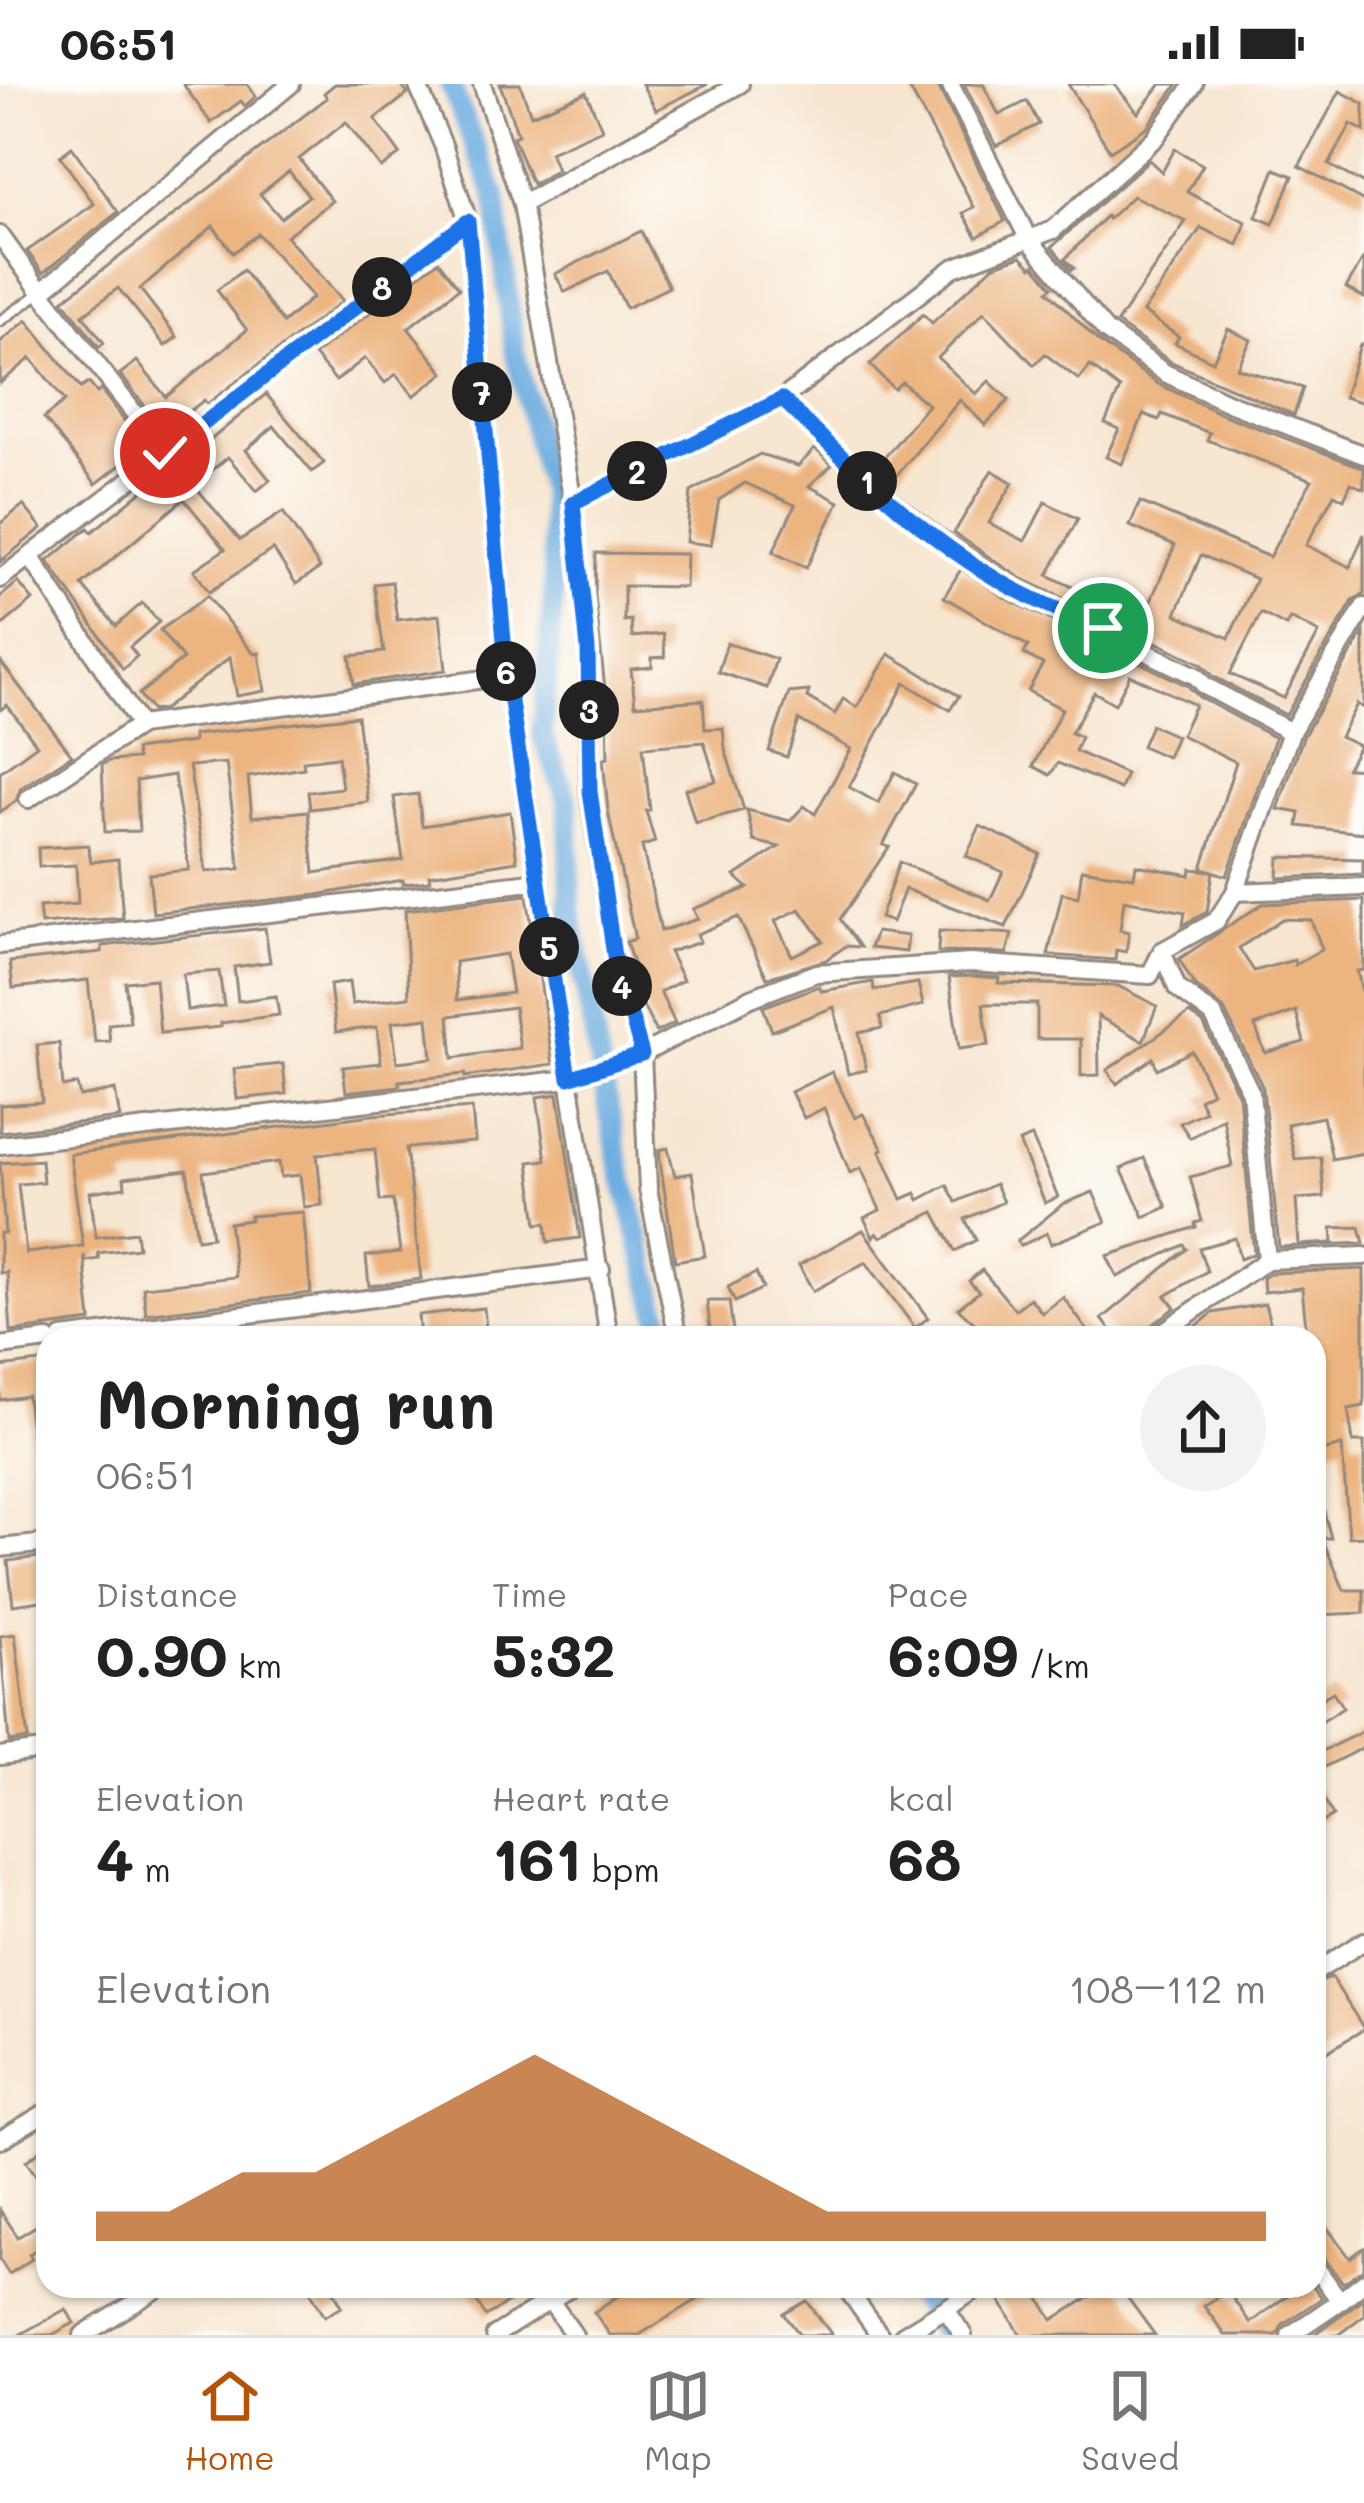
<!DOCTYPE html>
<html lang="en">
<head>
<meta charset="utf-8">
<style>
  :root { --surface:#fff; --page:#f2f2f2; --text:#222; --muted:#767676; --line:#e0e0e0; --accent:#b45309 }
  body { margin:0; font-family:Mali,sans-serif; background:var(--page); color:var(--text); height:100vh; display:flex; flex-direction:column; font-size:45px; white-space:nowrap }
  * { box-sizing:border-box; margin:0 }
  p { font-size:39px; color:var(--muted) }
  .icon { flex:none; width:66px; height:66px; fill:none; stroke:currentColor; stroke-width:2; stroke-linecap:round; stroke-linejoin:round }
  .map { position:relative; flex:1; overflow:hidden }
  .drawer { position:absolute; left:36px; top:1242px; width:1290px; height:972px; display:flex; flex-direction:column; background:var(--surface); border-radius:36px; box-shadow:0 3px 9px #0004 }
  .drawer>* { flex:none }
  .pin { position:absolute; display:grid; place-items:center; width:102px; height:102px; color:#fff; margin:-51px; border:6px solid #fff; border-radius:50%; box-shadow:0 3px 12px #0007 }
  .km { position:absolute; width:60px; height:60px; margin:-30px; border-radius:50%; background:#222; color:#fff; font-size:33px; line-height:60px; text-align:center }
  .round { display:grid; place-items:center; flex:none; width:126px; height:126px; border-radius:63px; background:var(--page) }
  .overview { display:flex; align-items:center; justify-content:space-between; height:204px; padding:0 60px }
  h1 { font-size:66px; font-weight:700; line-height:90px }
  .metrics { display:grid; grid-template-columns:repeat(3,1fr); gap:18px; height:204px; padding:12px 60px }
  .metrics div { display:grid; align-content:center }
  .metrics b { font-size:60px; font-weight:700 }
  .metrics small { font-size:33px; font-weight:400 }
  .metrics p { font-size:33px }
  .chart { height:336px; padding:24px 60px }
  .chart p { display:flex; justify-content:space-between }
  .chart svg { width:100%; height:216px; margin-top:12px; fill:var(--accent); opacity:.7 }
  .status { display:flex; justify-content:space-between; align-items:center; height:84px; padding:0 60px; background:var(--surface); direction:ltr }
  .status svg { height:33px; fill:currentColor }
  .tab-bar { display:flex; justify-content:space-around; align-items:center; height:168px; border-top:3px solid var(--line); background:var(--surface); font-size:33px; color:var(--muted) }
  .tab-bar a { display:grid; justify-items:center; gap:6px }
  .tab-bar .active { color:var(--accent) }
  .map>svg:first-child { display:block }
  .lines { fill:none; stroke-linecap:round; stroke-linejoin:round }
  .canal { stroke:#6dade0; stroke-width:21 }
  .building { fill:#ecb47f; fill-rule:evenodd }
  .service-casing { stroke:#91887e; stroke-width:14 }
  .minor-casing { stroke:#91887e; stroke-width:22 }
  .service { stroke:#fff; stroke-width:8 }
  .minor { stroke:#fff; stroke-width:16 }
  .route-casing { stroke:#fff; stroke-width:24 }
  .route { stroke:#1a73e8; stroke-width:15 }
</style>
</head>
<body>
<div class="status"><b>06:51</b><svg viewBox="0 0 49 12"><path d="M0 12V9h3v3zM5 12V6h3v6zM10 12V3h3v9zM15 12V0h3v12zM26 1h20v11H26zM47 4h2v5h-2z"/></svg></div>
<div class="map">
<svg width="1364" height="2251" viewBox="0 0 1364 2251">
  <rect width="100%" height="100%" fill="#fdfcf7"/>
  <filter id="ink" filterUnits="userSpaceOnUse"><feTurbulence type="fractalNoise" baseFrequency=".00833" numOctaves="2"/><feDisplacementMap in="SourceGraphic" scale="24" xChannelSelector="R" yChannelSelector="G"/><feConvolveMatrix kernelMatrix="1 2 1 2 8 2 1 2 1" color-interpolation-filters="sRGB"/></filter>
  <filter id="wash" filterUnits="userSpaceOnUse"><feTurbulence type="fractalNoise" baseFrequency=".004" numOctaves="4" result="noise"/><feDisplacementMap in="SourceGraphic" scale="48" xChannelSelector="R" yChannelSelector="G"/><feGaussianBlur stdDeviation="2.7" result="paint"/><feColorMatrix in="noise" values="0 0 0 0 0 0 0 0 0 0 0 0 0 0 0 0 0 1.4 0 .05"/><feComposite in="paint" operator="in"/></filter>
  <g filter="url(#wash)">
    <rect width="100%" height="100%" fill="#f7e6d0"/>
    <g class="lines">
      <!-- canal -->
      <g class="canal">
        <polyline points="450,0 495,110 515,268 550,409 554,505 542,651 568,718 571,831 618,1073 665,1254"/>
        <polyline points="911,2202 945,2251"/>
      </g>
    </g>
    <g id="blocks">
      <!-- building -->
      <g class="building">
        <polygon points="183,0 247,0 256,12 245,22 241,17 211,39"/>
        <path d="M 335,0 L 400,0 L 408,10 L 375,35 L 400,70 L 381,84 L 346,38 L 299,75 L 332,117 L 286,152 L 343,217 L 207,320 L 204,316 L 164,347 L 120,290 L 137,277 L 166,313 L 247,246 L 217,206 L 243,186 L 283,239 L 313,213 L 258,150 L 233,169 L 213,142 L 140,205 L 177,253 L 165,262 L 118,204 L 83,231 L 104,259 L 99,263 L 63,216 L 327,14 L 324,9 ZM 289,87 L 309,112 L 281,134 L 260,110 Z"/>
        <polygon points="500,0 520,0 531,31 586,8 602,45 550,68 557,86 532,100 513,53 518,51"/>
        <polygon points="642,0 708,0 656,26"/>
        <polygon points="907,0 937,0 1005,137 977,153 963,129 974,123"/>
        <polygon points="964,0 983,0 999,31 1027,17 1039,40 996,62"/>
        <polygon points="1068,0 1114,0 1138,29 1161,0 1178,0 1147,43 1110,67"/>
        <polygon points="1340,7 1364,20 1364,47 1351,40 1329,81 1364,100 1364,117 1299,82"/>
        <polygon points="72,63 118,128 43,189 27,167 94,120 60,72"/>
        <polygon points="1175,65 1203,81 1187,108 1246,138 1238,161 1201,144 1143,228 1179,253 1175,259 1213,277 1228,245 1251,256 1237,284 1303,304 1294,331 1171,278 1117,239 1186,137 1133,112 1108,135 1106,132 1065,175 1074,184 1071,186 1052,163 1149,76 1162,88"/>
        <polygon points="1275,85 1293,92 1273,140 1256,133"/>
        <polygon points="641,147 669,203 626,224 608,187 565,208 555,190"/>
        <path d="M 1021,172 L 1032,183 L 1034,181 L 1052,203 L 1048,207 L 1098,257 L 1158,300 L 1224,331 L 1364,384 L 1364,405 L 1351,399 L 1344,415 L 1334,410 L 1306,461 L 1350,483 L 1364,450 L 1364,510 L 1353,517 L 1286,631 L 1213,592 L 1202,580 L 1019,493 L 954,449 L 992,386 L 1013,399 L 989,439 L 1025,457 L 1045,418 L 1078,435 L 1048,491 L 1142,537 L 1175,461 L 1130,442 L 1140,418 L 1269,473 L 1312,396 L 1207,356 L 1210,349 L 1162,330 L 1159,336 L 1144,330 L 1122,380 L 1106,373 L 1119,345 L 1105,339 L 1120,305 L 1090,282 L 1079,296 L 1045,270 L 1034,281 L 984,228 L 938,274 L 976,310 L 989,297 L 1009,316 L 985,341 L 960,316 L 890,399 L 874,386 L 928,321 L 902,298 L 894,305 L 870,281 L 923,230 L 932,239 L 993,182 ZM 1201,471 L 1256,495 L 1229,554 L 1176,530 ZM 1261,529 L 1286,542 L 1290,534 L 1319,549 L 1284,614 L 1230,590 Z"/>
        <polygon points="1364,173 1364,214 1346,204"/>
        <polygon points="438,177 459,204 408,244 444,289 414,312 396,290 385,299 365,274 336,297 314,271"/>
        <polygon points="27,236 81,304 89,299 97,309 101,306 144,363 96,400 44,334 65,317 31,274 0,299 0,258"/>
        <polygon points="1360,261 1364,261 1364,319 1344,313"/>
        <polygon points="266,310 324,379 312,388 274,342 246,366 270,396 257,407 228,373 194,401 240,456 283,428 320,484 296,500 273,465 209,508 194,486 225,465 184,415 82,501 116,542 142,519 159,538 130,563 137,572 123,585 48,477 88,444 92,448 176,379 179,382"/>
        <polygon points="815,365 832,381 809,402 839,418 806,484 773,468 795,421 745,399 719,416 711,461 686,458 691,408 760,370 798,382"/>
        <polygon points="23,421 42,444 0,478 0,440"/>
        <path d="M 596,469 L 686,470 L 685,503 L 624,502 L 624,537 L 631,536 L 632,553 L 663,550 L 665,573 L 652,574 L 652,583 L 631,585 L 635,621 L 703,616 L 705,645 L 723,644 L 725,665 L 744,726 L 695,739 L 685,705 L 716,697 L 704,658 L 643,663 L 650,726 L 646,727 L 655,758 L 642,762 L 661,847 L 698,835 L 693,825 L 748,804 L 735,792 L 779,763 L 754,757 L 747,726 L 790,737 L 804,722 L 815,730 L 851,665 L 799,636 L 787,673 L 769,667 L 789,609 L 809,607 L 807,613 L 835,630 L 843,615 L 857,623 L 889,570 L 959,612 L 950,626 L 905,599 L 849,703 L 878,719 L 895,688 L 916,700 L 883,761 L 889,763 L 840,835 L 860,863 L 846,862 L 826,876 L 767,894 L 738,833 L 697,850 L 700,858 L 669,868 L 683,896 L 660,908 L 675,939 L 656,948 L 639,914 L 635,899 L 639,898 L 626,858 L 635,855 L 608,727 L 603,675 L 608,674 L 607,624 L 595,512 ZM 800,825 L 823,857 L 792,872 L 775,837 Z"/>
        <polygon points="961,485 1007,515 1188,602 1199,613 1275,654 1227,792 1202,784 1236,678 1181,651 1195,621 1130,591 1115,620 1094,608 1071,649 1081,653 1075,667 1126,690 1120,705 1058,679 1050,691 1033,682 1062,625 1028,607 1043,580 1024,570 1028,562 944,513"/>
        <polygon points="18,498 33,516 0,543 0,513"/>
        <polygon points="392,498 397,536 440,531 446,586 354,600 350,572 384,568 374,500"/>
        <polygon points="207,512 254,570 259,569 265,607 237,612 230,573 164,625 152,627 139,610 183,575 160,546"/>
        <polygon points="1364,548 1364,624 1357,620 1340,653 1359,662 1347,684 1364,685 1364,749 1298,742 1300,729 1278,725 1303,653"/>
        <polygon points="727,559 776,575 767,604 718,588"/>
        <polygon points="0,577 72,671 21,704 16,717 0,728 0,688 37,661 7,621 0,626"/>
        <path d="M 357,632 L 368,718 L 310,725 L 308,708 L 342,704 L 338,673 L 303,677 L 304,684 L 248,693 L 252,733 L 308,727 L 314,789 L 403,776 L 394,713 L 418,710 L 422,742 L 510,728 L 517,777 L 429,791 L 430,797 L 403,800 L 403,796 L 317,811 L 153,829 L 149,790 L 189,786 L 174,691 L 136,697 L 139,747 L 105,748 L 102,681 L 109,677 L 137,675 L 135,666 L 193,658 L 193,651 ZM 226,679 L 240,785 L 206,788 L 189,682 Z"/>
        <polygon points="1151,641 1176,652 1167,673 1142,662"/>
        <polygon points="980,742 1040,770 1006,843 905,805 892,838 880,834 899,778 990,816 1003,788 966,772"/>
        <polygon points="88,761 91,778 118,775 123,834 41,840 39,823 78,820 76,781 39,783 38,764"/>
        <polygon points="1279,773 1363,775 1363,790 1278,794"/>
        <polygon points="1136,781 1190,791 1191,785 1213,787 1207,828 1183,841 1185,828 1124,816 1120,846 1129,848 1126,868 1116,866 1115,876 1048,871 1062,809 1078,813 1082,785 1134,793"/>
        <path d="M 527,811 L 553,980 L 465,993 L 465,990 L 399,997 L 400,1002 L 346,1008 L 343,983 L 381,979 L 377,943 L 336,948 L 330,901 L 349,898 L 352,920 L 409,913 L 405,826 ZM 506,870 L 512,909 L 457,916 L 455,878 ZM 514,923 L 520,964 L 453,974 L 449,932 ZM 428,934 L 432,974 L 397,978 L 392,938 Z"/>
        <path d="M 1364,816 L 1364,886 L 1357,887 L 1364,915 L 1364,1069 L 1332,1075 L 1323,1033 L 1287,1040 L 1295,1075 L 1321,1073 L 1324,1113 L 1296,1115 L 1299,1161 L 1333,1159 L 1332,1144 L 1360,1143 L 1364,1159 L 1279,1163 L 1263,1004 L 1224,925 L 1194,901 L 1179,875 L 1262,820 ZM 1282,835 L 1311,836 L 1322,865 L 1295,881 L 1294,876 L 1254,887 L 1239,864 ZM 1296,927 L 1304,958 L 1265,969 L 1255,942 Z"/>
        <path d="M 265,844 L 270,878 L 234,883 L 238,917 L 276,912 L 279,931 L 221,939 L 221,943 L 160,949 L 155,895 L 125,898 L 130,938 L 108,940 L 110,957 L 95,958 L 88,896 L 13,904 L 10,878 L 102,868 L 102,862 ZM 219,887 L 224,922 L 187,926 L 183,890 Z"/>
        <polygon points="939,847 999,849 1012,850 1007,869 938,868"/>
        <polygon points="876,848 908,852 906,868 870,864"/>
        <polygon points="970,892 999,894 998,899 1118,902 1157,922 1143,957 1098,932 1099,991 1081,992 1081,955 1037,955 1037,920 983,920 989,961 959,965 949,893"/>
        <polygon points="873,898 874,906 918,899 923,921 880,932 882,944 859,949 866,986 848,990 834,923 772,947 763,923 819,902 822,907"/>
        <polygon points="1190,929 1203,939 1239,1012 1254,1170 1240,1175 1235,1154 1199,1164 1207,1187 1166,1212 1175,1224 1147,1244 1139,1254 1117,1254 1102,1235 1187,1165 1184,1161 1117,1193 1107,1172 1196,1143 1195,1139 1202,1137 1190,1093 1232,1082 1223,1034 1190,1054 1180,1039 1205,1027 1199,1015 1212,1008 1192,967 1157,985 1153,974 1117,1000 1107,986"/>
        <polygon points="59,959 63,1003 77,1000 80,1013 115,1006 120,1034 0,1048 0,1021 42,1018 37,961"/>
        <polygon points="283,980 286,1010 237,1015 234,985"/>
        <polygon points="832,988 855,1034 863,1030 883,1065 880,1066 902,1115 916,1109 919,1116 947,1101 956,1118 995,1100 1003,1118 965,1135 976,1156 955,1167 934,1128 881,1153 877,1149 873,1153 864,1134 880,1126 861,1084 850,1089 824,1024 804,1034 791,1008"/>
        <polygon points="558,1010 580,1154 548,1158 546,1139 537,1140 529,1078 546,1076 537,1013"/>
        <polygon points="472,1024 475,1058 406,1064 421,1195 369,1202 366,1172 400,1168 393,1116 380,1117 375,1065 317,1070 322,1121 304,1123 300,1091 281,1093 279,1078 203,1088 212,1153 197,1155 187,1086 124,1094 125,1103 90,1108 96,1153 136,1148 138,1164 98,1169 99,1175 85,1177 84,1171 91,1237 11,1248 7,1188 0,1189 0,1149 5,1149 0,1079 41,1076 43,1098 18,1100 26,1169 83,1162 70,1070 372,1031"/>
        <polygon points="1032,1053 1058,1113 1045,1119 1019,1058"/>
        <polygon points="668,1064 675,1092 692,1089 705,1172 675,1177 660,1077 659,1066"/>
        <polygon points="1144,1074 1167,1123 1144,1133 1121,1085"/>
        <polygon points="1093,1108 1106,1138 1051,1160 1047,1149 1020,1162 1017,1157 1063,1120"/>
        <polygon points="303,1128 311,1209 146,1230 143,1203 236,1193 229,1139 250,1136 250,1132"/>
        <polygon points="863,1146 928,1234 915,1244 866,1178 813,1207 799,1181"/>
        <polygon points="1364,1185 1364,1322 1348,1325 1353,1358 1364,1358 1364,1452 1349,1453 1342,1362 1314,1369 1314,1251 1307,1252 1302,1204 1264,1208 1263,1194 1271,1189"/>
        <polygon points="982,1186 1015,1226 1030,1214 1042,1229 1063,1213 1093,1254 991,1254 958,1224 979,1208 969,1197"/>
        <polygon points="756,1189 763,1204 735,1218 728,1203"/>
        <polygon points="707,1217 729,1217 734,1254 711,1254"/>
        <polygon points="1265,1220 1274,1254 1255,1254 1254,1248 1231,1254 1181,1254 1213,1229"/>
        <polygon points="484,1224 487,1254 420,1254 418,1231"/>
        <polygon points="48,1277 48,1360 33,1362 27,1312 0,1316 0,1283"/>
        <polygon points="1319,1408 1331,1454 1322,1454 1344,1506 1364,1506 1364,1529 1314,1531 1314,1409"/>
        <polygon points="48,1472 48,1516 13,1521 8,1477"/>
        <polygon points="15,1550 28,1655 9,1658 0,1552"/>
        <polygon points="1333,1608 1343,1624 1314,1642 1314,1619"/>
        <polygon points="1364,1647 1364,1663 1314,1688 1314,1671"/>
        <polygon points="1314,1698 1333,1732 1314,1743"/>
        <polygon points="1331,1893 1364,1945 1314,1976 1314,1902"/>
        <polygon points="48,2061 48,2108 26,2077"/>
        <polygon points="0,2126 18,2153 36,2142 47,2159 29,2170 32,2175 9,2190 0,2176"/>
        <polygon points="1326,2142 1350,2174 1364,2164 1364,2185 1343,2199 1324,2174 1314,2168 1314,2150"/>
        <polygon points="307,2202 331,2202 342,2222 325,2232"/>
        <polygon points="467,2202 512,2202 518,2212 486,2232"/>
        <polygon points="633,2202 720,2202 639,2251 610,2251 594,2228"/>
        <polygon points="995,2202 1032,2202 1053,2236 1107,2202 1119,2202 1155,2251 1021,2251 994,2207"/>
        <polygon points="1287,2202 1313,2202 1322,2214 1283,2240 1277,2251 1225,2251 1204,2222 1227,2206 1250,2239 1292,2208"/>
        <polygon points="1364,2214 1364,2231 1338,2251 1313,2251"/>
        <polygon points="807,2217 832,2251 800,2251 784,2230"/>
        <polygon points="66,2225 74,2239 52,2251 19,2251"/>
      </g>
    </g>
  </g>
  <g filter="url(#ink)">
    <use href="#blocks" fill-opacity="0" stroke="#91887e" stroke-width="3"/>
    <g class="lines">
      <defs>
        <polyline id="service" points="0,237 40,209"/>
        <g id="minor">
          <polyline points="417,0 443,61 468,137 507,592 609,1254"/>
          <polyline points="482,0 522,120 573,419 588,565 589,707 614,872 642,970 648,1105 678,1254"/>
          <polyline points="950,0 1028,154 1106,247 1165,289 1229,319 1364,371"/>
          <polyline points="522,120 740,0"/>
          <polyline points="0,151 41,208 291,0"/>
          <polyline points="41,208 165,369"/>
          <polyline points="573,419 782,315 953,184 1053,146 1155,54 1194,0"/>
          <polyline points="30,472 140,641"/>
          <polyline points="0,495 468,137"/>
          <polyline points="1291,648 1364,523"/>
          <polyline points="28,715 140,641 507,592"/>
          <polyline points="1235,808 1364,803"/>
          <polyline points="0,861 539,797"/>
          <polyline points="0,1061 569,995 642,970 751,914 816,889 970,879 1150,891 1162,867 1216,837 1235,808 1291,648 1205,602 1196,592 1013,504 938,454 868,398 782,315"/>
          <polyline points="1267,1176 1364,1172"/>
          <polyline points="62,1254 601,1185"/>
          <polyline points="1154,1254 1267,1176 1251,1009 1213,931 1177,904 1162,867"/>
          <polyline points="0,1262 48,1256"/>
          <polyline points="0,1464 48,1459"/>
          <polyline points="0,1672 48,1665"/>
          <polyline points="1314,1889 1364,1857"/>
          <polyline points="0,2056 48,2027"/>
          <polyline points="1314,2181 1340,2217 1364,2198"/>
          <polyline points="540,2202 574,2251"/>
          <polyline points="845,2202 880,2251"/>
          <polyline points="946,2225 963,2251"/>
          <polyline points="83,2251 162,2202"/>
          <polyline points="495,2251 573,2202"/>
          <polyline points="903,2251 982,2202"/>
          <polyline points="1290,2251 1340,2217"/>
        </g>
      </defs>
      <!-- service casing -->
      <use href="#service" class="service-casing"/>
      <!-- minor casing -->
      <use href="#minor" class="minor-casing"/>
      <!-- service -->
      <use href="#service" class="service"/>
      <!-- minor -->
      <use href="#minor" class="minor"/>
    </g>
  </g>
  <g class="lines" filter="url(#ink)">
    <defs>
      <path id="route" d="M 165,369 L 468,137 L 507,592 L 569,994 L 642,970 L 614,872 L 590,707 L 588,565 L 573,419 L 782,315 C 853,384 936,467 1026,511 C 1051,524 1077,533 1103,544"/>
    </defs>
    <!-- route casing -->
    <use href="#route" class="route-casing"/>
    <!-- route -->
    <use href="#route" class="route"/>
  </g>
</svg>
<div class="pin" style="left:1103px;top:544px;background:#1e9e55"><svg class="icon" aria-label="arrive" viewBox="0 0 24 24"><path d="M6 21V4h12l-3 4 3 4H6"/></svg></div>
<div class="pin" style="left:165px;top:369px;background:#d93025"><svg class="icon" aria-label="check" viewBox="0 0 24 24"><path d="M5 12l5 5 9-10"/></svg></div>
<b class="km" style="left:867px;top:397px">1</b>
<b class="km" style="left:637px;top:387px">2</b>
<b class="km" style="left:589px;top:626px">3</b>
<b class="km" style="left:622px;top:902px">4</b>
<b class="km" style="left:549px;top:863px">5</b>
<b class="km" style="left:506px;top:587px">6</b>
<b class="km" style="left:482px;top:308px">7</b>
<b class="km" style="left:382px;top:203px">8</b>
<section class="drawer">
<div class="overview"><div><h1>Morning run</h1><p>06:51</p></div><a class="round"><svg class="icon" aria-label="share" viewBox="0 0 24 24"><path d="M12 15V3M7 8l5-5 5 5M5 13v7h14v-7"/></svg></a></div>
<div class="metrics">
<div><p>Distance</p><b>0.90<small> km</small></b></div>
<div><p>Time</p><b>5:32</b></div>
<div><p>Pace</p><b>6:09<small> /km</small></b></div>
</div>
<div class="metrics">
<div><p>Elevation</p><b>4<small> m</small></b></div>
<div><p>Heart rate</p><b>161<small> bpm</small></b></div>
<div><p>kcal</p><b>68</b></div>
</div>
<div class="chart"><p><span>Elevation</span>108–112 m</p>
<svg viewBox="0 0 160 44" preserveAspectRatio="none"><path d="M0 44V38L10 38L20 30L30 30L40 22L50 14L60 6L70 14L80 22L90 30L100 38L110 38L120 38L130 38L140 38L150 38L160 38V44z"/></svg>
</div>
</section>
</div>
<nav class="tab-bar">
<a class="active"><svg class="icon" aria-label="home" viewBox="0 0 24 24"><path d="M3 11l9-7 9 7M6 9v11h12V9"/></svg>Home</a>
<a><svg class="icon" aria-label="map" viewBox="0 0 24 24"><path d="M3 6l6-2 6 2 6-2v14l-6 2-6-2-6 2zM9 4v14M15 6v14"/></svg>Map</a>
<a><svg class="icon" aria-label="saved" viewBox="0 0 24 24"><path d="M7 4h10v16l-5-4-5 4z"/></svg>Saved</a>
</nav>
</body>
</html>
